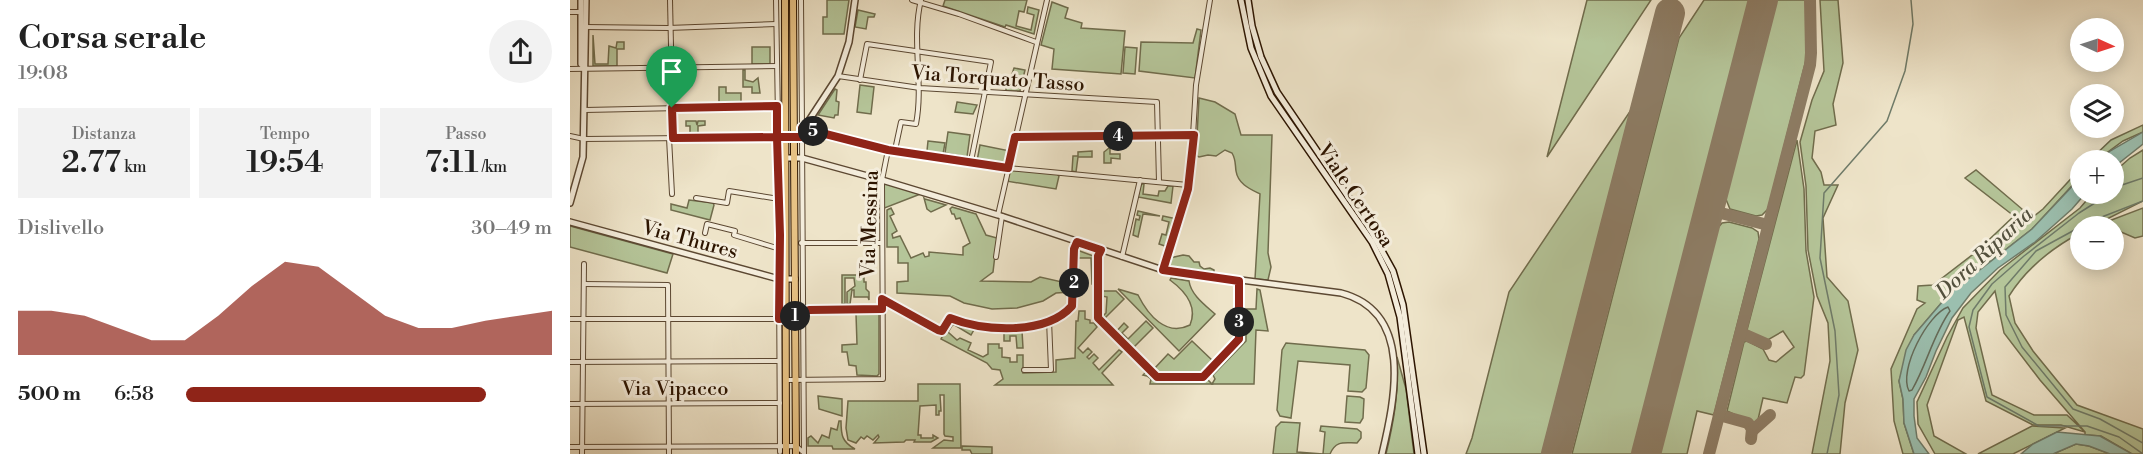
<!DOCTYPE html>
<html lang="it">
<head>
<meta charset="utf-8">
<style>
  :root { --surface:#fff; --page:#f2f2f2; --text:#222; --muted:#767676; --accent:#8f2418 }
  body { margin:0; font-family:"Libre Bodoni",serif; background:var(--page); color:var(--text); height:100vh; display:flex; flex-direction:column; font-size:22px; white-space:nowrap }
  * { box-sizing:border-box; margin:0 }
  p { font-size:20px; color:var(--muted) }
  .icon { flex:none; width:33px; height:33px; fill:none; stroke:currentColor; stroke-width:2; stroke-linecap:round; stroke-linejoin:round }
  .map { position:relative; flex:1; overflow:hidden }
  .panel { display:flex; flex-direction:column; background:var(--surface); width:570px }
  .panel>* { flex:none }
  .needle { width:39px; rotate:93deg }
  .fabs { position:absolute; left:1500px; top:18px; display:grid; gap:12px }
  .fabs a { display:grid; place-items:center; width:54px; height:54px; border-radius:50%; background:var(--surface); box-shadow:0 3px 15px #0003; font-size:30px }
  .pin { position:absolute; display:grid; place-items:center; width:51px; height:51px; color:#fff; margin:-62px -26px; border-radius:50% 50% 50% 0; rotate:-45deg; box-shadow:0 0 6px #0007 }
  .pin .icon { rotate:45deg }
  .km { position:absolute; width:30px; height:30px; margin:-15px; border-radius:50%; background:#222; color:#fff; font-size:16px; line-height:30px; text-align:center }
  .round { display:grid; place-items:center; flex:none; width:63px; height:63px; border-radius:32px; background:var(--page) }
  .headline { display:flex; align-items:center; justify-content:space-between; height:102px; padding:0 18px }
  h1 { font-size:33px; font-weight:600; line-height:45px }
  .metrics { display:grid; grid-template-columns:repeat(3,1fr); gap:9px; height:102px; padding:6px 18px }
  .metrics div { display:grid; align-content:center; border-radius:0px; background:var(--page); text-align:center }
  .metrics b { font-size:30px; font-weight:600 }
  .metrics small { font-size:16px; font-weight:400 }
  .metrics p { font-size:16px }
  .chart { height:168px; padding:12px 18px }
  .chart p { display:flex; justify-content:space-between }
  .chart svg { width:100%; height:108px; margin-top:6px; fill:var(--accent); opacity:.7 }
  ul { padding:0 18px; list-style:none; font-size:20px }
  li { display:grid; grid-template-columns:96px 72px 1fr; align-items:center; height:45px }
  li i { height:15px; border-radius:8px; background:var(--accent) }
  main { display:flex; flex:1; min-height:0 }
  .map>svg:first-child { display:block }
  .green { fill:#b5c599; stroke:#706c4c; stroke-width:1.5; fill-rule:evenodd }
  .water { fill:#9bbfaf; stroke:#6f7b69; stroke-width:1.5 }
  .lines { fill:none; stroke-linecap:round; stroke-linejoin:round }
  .shore { stroke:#646a58; stroke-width:1.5 }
  .stream { stroke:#6f7b69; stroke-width:1.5 }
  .taxiway { stroke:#8d7c64; stroke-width:12 }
  .runway { stroke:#8d7c64; stroke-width:30 }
  .minor-casing { stroke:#5c4832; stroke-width:6 }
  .tertiary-casing { stroke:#5c4832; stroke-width:8 }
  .secondary-casing { stroke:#2c1400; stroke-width:8 }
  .primary-casing { stroke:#2c1400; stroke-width:8 }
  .minor { stroke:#f4eddc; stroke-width:4 }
  .tertiary { stroke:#f4eddc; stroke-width:5 }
  .secondary { stroke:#f4eddc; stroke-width:5 }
  .primary { stroke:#e7c284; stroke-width:6 }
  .route-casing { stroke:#fff; stroke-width:12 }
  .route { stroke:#8f2418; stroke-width:8 }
  .labels { text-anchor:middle; stroke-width:6; stroke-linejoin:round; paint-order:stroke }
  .street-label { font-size:20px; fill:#2c1400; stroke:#f4eddc }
  .water-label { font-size:21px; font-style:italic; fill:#53503d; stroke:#f4eddc }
</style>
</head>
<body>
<main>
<section class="panel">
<div class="headline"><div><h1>Corsa serale</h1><p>19:08</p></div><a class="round"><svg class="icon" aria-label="share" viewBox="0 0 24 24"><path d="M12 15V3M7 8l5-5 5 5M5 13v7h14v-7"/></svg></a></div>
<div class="metrics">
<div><p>Distanza</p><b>2.77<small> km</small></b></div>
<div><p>Tempo</p><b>19:54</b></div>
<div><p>Passo</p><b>7:11<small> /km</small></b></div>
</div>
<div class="chart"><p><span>Dislivello</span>30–49 m</p>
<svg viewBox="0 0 160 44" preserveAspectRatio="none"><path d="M0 44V26L10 26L20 28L30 33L40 38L50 38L60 28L70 16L80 6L90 8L100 18L110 28L120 33L130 33L140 30L150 28L160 26V44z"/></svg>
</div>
<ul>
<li><b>500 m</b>6:58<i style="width:82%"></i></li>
</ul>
</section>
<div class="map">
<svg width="1573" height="454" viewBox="0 0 1573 454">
  <rect width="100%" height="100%" fill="#eee4c9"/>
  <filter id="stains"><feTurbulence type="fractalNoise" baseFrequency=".00333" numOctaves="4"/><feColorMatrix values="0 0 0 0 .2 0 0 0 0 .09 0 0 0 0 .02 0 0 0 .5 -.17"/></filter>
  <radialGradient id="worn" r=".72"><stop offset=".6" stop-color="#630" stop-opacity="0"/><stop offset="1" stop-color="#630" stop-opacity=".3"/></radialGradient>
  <!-- green -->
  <g class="green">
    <polygon points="257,0 279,0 274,34 253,34 253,17 257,17"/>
    <polygon points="375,0 457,0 454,12 449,11 446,26 461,30 464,15 457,13 458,7 469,10 464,34 436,25 435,27 373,6"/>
    <polygon points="1017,0 1081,0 977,157"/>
    <polygon points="1134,0 1182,0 1065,454 1002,454 1109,38"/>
    <polygon points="1206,0 1236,0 1237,56 1198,209 1192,215 1186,216 1160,209 1155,197"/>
    <polygon points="1250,0 1268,0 1273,63 1263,104 1266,125 1245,131 1242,158 1251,172 1254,185 1268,185 1253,218 1257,277 1278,301 1288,350 1275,403 1270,454 1242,454 1260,361 1258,323 1247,296 1238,250 1236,186 1230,142 1242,100 1254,71"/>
    <polygon points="482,2 498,8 495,18 512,23 511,28 555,31 551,74 482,69 484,49 471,45"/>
    <polygon points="288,10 305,14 304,17 298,17 296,29 285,27"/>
    <polygon points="627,29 631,30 625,78 569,71 571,42 623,43"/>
    <polygon points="23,35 25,64 38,64 39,46 46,48 47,42 54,42 54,49 47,49 47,66 23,66"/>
    <rect x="182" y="47" width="18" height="17"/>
    <polygon points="555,47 567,48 565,74 553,73"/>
    <polygon points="444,68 455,70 450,91 436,91 436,81 440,82 440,85 449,87 451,77 442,74"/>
    <polygon points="173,70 175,70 175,80 183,82 188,78 190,93 182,93 182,87 173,87"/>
    <polygon points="290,85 304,87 301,114 287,112"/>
    <polygon points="149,87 156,87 156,93 171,93 171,102 175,102 175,104 149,104"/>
    <polygon points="265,89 267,90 266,101 269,102 268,115 265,115 264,118 248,115"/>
    <path d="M 629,98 L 645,102 L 665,114 L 671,135 L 702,135 L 698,253 L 701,267 L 698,280 L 685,279 L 690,194 C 680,189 668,184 666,171 C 665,164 666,160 662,153 L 655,150 L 646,156 L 638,155 L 629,157 L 626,155 Z"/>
    <polygon points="387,102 407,105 403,114 385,112"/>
    <polygon points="1061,110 972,454 896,454 902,438 939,292"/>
    <polygon points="116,121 126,121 127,125 128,121 135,121 135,125 128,126 128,135 120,135 120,126 116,126"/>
    <polygon points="1573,125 1573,132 1553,141 1527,160 1520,160 1541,140"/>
    <polygon points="378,132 400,135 397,157 375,153"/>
    <polygon points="550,140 550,142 540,142 540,154 550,154 550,159 541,158 541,163 534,163 534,152 539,148 539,141"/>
    <polygon points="1227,140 1234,189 1236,251 1244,297 1234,375 1231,378 1225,377 1217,403 1193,398 1187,424 1185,424 1157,411 1174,342 1177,341 1193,349 1199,360 1206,362 1224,347 1213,331 1196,341 1178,334 1177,330"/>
    <polygon points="358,141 375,143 373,154 357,151"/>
    <polygon points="410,145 440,151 436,166 407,161"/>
    <path d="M 1573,150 L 1573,201 L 1523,226 L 1510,226 L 1510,233 C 1482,248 1456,269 1439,296 L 1445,323 L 1463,351 L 1507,405 L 1573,429 L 1573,454 L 1562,454 L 1531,436 L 1515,435 L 1515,432 L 1491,425 L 1463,425 L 1416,401 L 1394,317 L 1388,320 L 1357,405 L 1364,436 L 1396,454 L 1365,454 L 1348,424 L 1347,402 L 1377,337 L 1393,308 L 1430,270 L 1510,208 L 1522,194 L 1544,194 L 1544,172 L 1560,158 ZM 1425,291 L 1434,333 L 1470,380 L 1515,432 L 1497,415 L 1464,415 L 1422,395 L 1406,328 L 1408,312 Z"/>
    <polygon points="522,151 522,157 508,157 506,172 502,171 503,156 508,156 508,152"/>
    <polygon points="438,168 486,173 489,176 486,189 436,181"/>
    <polygon points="1510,169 1510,177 1462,229 1379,294 1344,335 1329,381 1333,399 1334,423 1344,454 1333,454 1324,421 1321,369 1347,309 1355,303 1347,300 1348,286 1363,285 1406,252 1444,216 1395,178 1406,170 1452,209 1453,225 1473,209"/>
    <polygon points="312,180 353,193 312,209"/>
    <polygon points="571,184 574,184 573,194 588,196 589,191 595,191 598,186 603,186 601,203 568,197"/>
    <polygon points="354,198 355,199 376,205 361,212 357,209"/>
    <polygon points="119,200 143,203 144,205 140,220 101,210 101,204 117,208"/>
    <polygon points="382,207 406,214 416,235 427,238 423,272 411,281 461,282 470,277 501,284 501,292 486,293 473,301 447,308 422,309 394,303 380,296 327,293 327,282 338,281 338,263 328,263 328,247 317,247 317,210 321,208 324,214 320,216 327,231 322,234 323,238 330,236 341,258 353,253 355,257 359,256 359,252 393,255 393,247 400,243 390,218 386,219 384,214 382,214 380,209"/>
    <polygon points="1573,208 1573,236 1565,238 1544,229 1544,226 1531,224"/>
    <polygon points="568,211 590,216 573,214 568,237 563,235 566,219 569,220 570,216 567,215"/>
    <polygon points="593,216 607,219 595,246 589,244 592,234 596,235 599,222 592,220"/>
    <polygon points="1159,222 1182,228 1188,232 1189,239 1144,415 1127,411 1117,454 1089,454 1147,229 1152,223"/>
    <polygon points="0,226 103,254 97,273 0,247"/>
    <polygon points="507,250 526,257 526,259 523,260 524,284 522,284 521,258 508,258 509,286 514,287 514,288 506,288"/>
    <polygon points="613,255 619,256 624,262 629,262 630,266 634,269 640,268 644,270 644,273 640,276 598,270 597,266 600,258"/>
    <polygon points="272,275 294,275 294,282 296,282 296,289 299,292 299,300 298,297 284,297 284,290 282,290 280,304 277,304 277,292 285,286 284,278 275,278 275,304 272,304"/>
    <path d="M 601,278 L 619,281 C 621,295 635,305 645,314 L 609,351 L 548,289 L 568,295 C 578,315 596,337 620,325 C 628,306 615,291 600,280 Z"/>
    <polygon points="687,289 690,290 698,331 686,330 684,384 642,384 645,379 643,375 676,341 676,309 686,309"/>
    <polygon points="532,291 546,291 554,299 534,319 532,317 536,313 537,297 532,296"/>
    <polygon points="509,311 515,311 515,319 520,320 520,323 524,323 527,327 508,348 513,353 518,348 522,352 517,357 519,359 524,354 528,358 523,363 529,370 549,350 552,352 532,373 543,385 425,385 433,379 430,370 422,369 417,363 371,339 381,321 405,328 401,335 383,324 378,332 387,340 390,338 401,343 398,350 413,357 418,354 418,344 429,344 429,348 432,348 432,357 440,358 440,362 447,362 447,355 453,355 453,373 486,372 486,360 505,358 506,321 508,321"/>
    <polygon points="309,313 309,374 307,376 287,375 286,366 279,365 277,352 272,352 272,345 287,344 286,314"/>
    <polygon points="576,321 583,328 563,348 550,335 545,333 554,323 558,327 552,333 558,339"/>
    <polygon points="452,331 453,348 447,348 446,336 440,336 440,341 434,341 434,332"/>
    <polygon points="622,341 644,362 631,376 591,375 584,369 598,354 604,359"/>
    <polygon points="716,343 795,350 799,355 796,388 792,392 778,391 780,365 728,361 721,418 710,416 707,410 712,350"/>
    <path d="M 827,357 L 836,389 L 844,454 L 816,454 C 824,421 829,391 827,357 Z"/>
    <polygon points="571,366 586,380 633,380 636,378 642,384 580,384 581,379 577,376 573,375 575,373"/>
    <polygon points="348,384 390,384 391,448 363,448 374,440 383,441 383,437 375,436 374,434 374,395 370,395 371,411 369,411 369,415 366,415 366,405 350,406 348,435 351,435 351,438 363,438 363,435 368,438 361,442 344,442 345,440 336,440 334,442 304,443 309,437 308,435 303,440 297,436 294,439 291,437 286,443 278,440 276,428 278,401 348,401"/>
    <polygon points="248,396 272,399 272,416 249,409"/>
    <polygon points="777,396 790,397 794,399 793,418 790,423 775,422"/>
    <path d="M 269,421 L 271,421 C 271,435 272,442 285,449 L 263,449 L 262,446 L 238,446 L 238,438 L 241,436 L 248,443 L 252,435 L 259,438 L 261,428 L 267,430 Z"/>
    <path d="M 711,422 L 730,423 L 727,452 L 753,454 L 755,432 L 750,431 L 751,426 L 787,429 L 791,432 L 791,438 L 787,443 C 774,443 766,440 760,454 L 703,454 L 706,427 Z"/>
    <polygon points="1462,426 1495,428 1443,454 1408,454"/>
    <polygon points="1506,444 1519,446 1540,454 1483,454"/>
    <polygon points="392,446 422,447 422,454 402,454 400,450 392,450"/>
  </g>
  <!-- water -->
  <g class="water">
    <polygon points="1573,132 1573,144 1544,167 1544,160 1530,160 1540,151"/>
    <polygon points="1510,178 1510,194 1515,194 1502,209 1465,242 1428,268 1401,293 1382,318 1366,351 1356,377 1344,399 1344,416 1347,438 1359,454 1344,454 1334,423 1333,399 1329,381 1336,350 1344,335 1379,294 1462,229"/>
    <polygon points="1487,432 1530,436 1562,454 1540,454 1519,446 1506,444 1483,454 1451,454 1463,444"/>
  </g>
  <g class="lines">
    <!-- shore -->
    <path class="shore" d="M 1378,307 L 1380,311 C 1363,335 1357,364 1342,390 L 1339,391 C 1328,370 1358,314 1378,307 Z"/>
    <!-- stream -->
    <g class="stream">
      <polyline points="1544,191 1552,185 1573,178"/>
      <polyline points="1539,194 1509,213 1454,256 1422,284 1403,310 1399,327 1417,397 1469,426 1517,426 1549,437 1573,454"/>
      <polyline points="1511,226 1524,220 1573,201"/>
      <polyline points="1510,227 1466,251 1435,287 1436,315 1452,347 1503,409 1530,419 1573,443"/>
      <polyline points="1257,454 1269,395 1265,331 1250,258 1254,193 1317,121 1335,71 1343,24 1341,0"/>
    </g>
    <!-- taxiway -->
    <g class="taxiway">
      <polyline points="1139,210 1198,225"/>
      <polyline points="1171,333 1196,344"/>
      <polyline points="1149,415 1178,423 1182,429 1181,439"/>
      <polyline points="1182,431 1200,415"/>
      <polyline points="1139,454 1240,65 1241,53 1240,0"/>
    </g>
    <!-- runway -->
    <g class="runway">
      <polyline points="986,454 1100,13"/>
      <polyline points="1076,454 1193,0"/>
    </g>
    <defs>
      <g id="minor">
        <polyline points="100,0 103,138"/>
        <polyline points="206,0 210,235 209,279 210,452"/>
        <polyline points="231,0 232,128 318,150 438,168 618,185"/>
        <polyline points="342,0 389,14 466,42"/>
        <polyline points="0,12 11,12"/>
        <polyline points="15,27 98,28 206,24"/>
        <polyline points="0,69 207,66"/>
        <polyline points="268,76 350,88 587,102 589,182"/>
        <polyline points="290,80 297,44 421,62 401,161"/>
        <polyline points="15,110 207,106"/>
        <polyline points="0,136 14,139 209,137"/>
        <polyline points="232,137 234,454"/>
        <polyline points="445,137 624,135"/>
        <polyline points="99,138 102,194"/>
        <path d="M 325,150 L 331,122 L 346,124 C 354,83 341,40 351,0"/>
        <polyline points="126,198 157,203 159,191 209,199"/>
        <polyline points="428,215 477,0"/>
        <polyline points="135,233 137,224 165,231 164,235 210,249"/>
        <polyline points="231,243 312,243"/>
        <polyline points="531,250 528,256 528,318 587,377 633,377 669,339 669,281"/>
        <polyline points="426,257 432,216"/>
        <polyline points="552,257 570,180"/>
        <polyline points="593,270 612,211 621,169 626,85 640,0"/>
        <polyline points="14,284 98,285 99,454"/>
        <path d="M 313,300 L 368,330 L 372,331 L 380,318 C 414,331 475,336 502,306 L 504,249 L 507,242"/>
        <polyline points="0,319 204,319 225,317 239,310 312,309"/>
        <polyline points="0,362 209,361"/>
        <polyline points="454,370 481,370 479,320"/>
        <polyline points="217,380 313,379 312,180 318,150"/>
        <polyline points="0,404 210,403"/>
        <polyline points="0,447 226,446 233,452"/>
        <polyline points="12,454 14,264"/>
      </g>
      <g id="tertiary">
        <polyline points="11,0 11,64 15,68"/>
        <polyline points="216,137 232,137 232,128 236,125 268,76 279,42 285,0"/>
        <path d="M 215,158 L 232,158 L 312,180 L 428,215 L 593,270 L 771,293 C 844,312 825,399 812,454"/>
        <polyline points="0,203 13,157 16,0"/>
        <polyline points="0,222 209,279 225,279"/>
      </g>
      <g id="secondary">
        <polyline points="671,0 681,48 701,96 802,242 818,274 830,317 848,454"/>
        <polyline points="678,0 682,26 691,57 707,92 800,229 823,271 833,305 854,454"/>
      </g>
      <g id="primary">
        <polyline points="215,0 216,454"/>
        <polyline points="223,0 226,454"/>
      </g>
    </defs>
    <!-- minor casing -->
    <use href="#minor" class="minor-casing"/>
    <!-- tertiary casing -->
    <use href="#tertiary" class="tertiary-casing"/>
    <!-- secondary casing -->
    <use href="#secondary" class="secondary-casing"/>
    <!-- primary casing -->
    <use href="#primary" class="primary-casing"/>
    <!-- minor -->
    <use href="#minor" class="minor"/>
    <!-- tertiary -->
    <use href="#tertiary" class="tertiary"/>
    <!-- secondary -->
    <use href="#secondary" class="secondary"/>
    <!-- primary -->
    <use href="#primary" class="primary"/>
  </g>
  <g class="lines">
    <defs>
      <path id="route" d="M 102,108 L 103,138 L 207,137 L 210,235 L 209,319 L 225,317 L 239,310 L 312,309 L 312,299 L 368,330 L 372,331 L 380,318 C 413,331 475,336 502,306 L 504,249 L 507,242 L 531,250 L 528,256 L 528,318 L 587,377 L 633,377 L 669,339 L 669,281 L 593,270 L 618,189 L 624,135 L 445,137 L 438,168 L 318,150 L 232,128 L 232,137 L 207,137 L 207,106 L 102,108"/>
    </defs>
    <!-- route casing -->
    <use href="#route" class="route-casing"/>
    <!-- route -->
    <use href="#route" class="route"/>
  </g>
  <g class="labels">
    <!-- street labels -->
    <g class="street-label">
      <text transform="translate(428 78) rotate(4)" y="7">Via Torquato Tasso</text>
      <text transform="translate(786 195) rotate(56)" y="7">Viale Certosa</text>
      <text transform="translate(299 224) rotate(-88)" y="7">Via Messina</text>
      <text transform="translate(120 239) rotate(15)" y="7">Via Thures</text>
      <text x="105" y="395">Via Vipacco</text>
    </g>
    <!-- water labels -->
    <g class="water-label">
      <text transform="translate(1414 253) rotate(-43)" y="7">Dora Riparia</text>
    </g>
  </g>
  <rect width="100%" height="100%" filter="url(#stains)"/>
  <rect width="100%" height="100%" fill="url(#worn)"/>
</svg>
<div class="fabs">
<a><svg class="needle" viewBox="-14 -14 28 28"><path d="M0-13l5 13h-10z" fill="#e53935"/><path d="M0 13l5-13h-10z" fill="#767676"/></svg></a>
<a><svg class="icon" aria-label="layers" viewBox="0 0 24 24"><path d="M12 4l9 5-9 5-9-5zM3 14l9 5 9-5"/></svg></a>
<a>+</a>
<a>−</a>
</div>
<div class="pin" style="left:102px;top:108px;background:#1e9e55"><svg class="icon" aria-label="arrive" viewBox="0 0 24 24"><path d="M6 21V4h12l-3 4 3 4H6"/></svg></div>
<b class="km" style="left:225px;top:316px">1</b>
<b class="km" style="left:504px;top:283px">2</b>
<b class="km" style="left:669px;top:322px">3</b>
<b class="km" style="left:548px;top:136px">4</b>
<b class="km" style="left:243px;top:131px">5</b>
</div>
</main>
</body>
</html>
